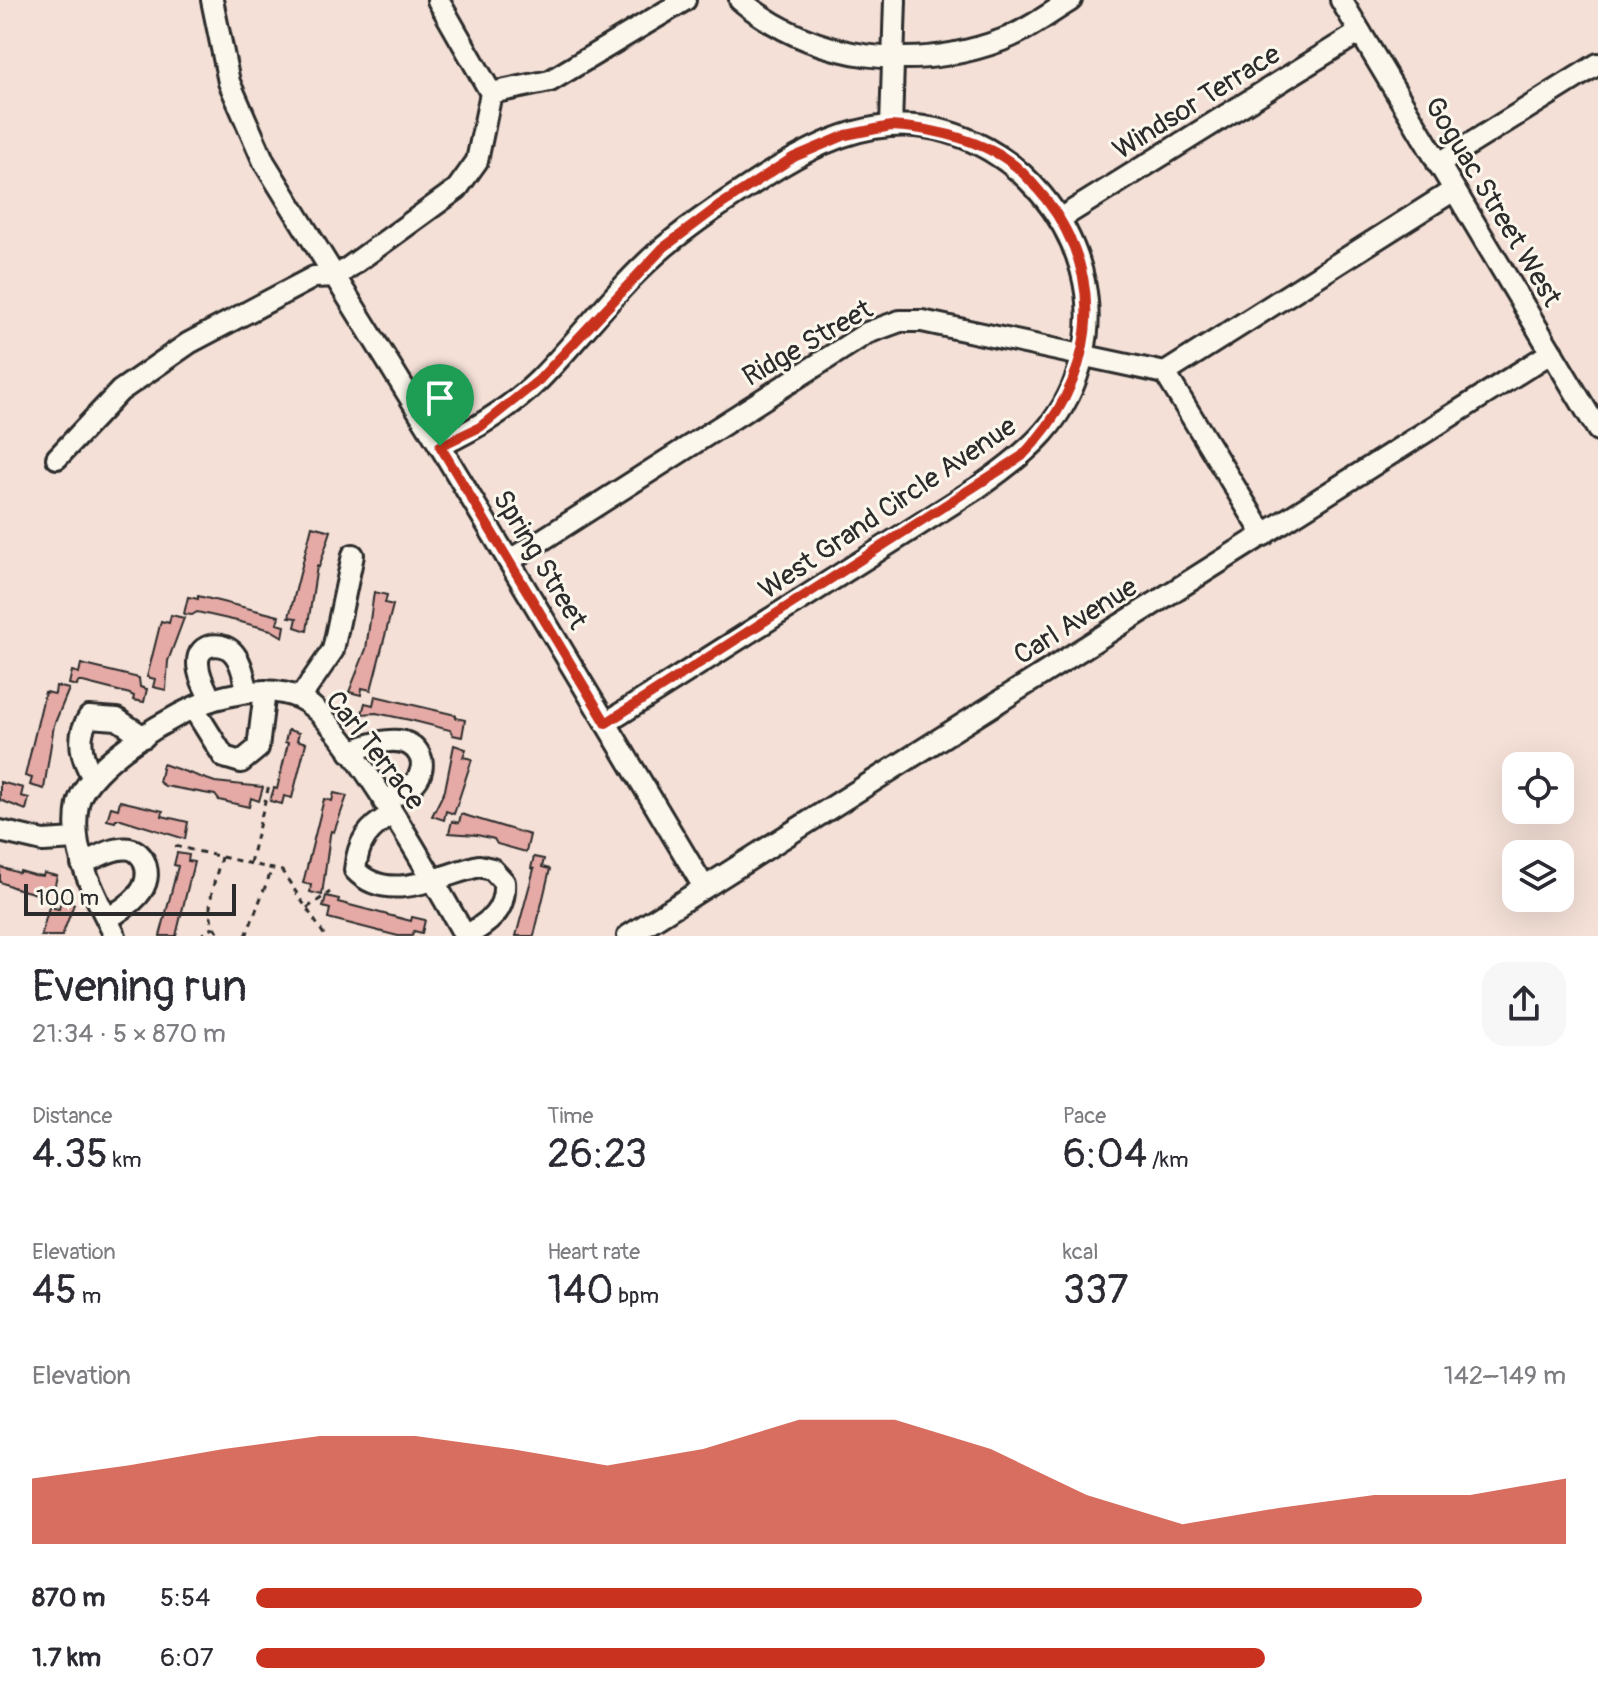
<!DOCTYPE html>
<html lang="en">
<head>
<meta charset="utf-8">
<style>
  :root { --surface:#fff; --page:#f7f7f7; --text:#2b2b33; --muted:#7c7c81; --accent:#c8321e }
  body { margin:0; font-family:Pangolin,sans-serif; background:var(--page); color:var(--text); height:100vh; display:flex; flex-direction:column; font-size:30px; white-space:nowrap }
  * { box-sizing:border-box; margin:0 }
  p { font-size:26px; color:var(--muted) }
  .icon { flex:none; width:44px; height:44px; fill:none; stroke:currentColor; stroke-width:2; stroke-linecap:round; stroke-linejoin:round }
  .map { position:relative; height:936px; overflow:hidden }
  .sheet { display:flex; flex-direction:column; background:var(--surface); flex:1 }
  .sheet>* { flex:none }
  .fabs { position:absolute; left:1502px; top:752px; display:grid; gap:16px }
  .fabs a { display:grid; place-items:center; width:72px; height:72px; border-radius:16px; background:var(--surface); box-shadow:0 8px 32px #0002; font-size:40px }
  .scale { position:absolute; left:24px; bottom:20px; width:212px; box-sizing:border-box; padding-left:8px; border:4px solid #2b2b2b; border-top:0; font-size:22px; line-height:28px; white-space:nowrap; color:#2b2b2b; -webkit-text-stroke:6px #fbf7ec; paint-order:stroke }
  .pin { position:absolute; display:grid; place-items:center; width:68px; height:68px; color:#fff; margin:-82px -34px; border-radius:50% 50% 50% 0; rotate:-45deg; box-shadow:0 0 8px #0007 }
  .pin .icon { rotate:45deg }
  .round { display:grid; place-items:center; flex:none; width:84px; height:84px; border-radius:24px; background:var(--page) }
  .head { display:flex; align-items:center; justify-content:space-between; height:136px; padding:0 32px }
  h1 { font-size:44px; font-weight:600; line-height:60px }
  .stats { display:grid; grid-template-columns:repeat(3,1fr); gap:12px; height:136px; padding:8px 32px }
  .stats div { display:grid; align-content:center }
  .stats b { font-size:40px; font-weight:600 }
  .stats small { font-size:22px; font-weight:400 }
  .stats p { font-size:22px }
  .chart { height:224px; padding:16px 32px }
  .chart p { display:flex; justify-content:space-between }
  .chart svg { width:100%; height:144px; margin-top:8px; fill:var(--accent); opacity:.7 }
  ul { padding:0 32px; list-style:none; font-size:26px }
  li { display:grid; grid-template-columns:128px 96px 1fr; align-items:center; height:60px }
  li i { height:20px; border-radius:10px; background:var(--accent) }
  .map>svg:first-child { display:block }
  .building { fill:#e5aaa6; stroke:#2b2b2b; stroke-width:2 }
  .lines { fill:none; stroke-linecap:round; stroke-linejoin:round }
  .minor-casing { stroke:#2b2b2b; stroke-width:26 }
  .path { stroke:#2b2b2b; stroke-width:3; stroke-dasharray:6 6; stroke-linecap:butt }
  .minor { stroke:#fbf7ec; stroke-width:20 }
  .route-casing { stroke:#fff; stroke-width:16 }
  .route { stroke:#c8321e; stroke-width:10 }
  .labels { text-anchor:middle; stroke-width:6; stroke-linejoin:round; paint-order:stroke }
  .street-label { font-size:28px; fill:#2b2b2b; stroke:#fbf7ec }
</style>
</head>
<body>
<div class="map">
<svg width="1598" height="936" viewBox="0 0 1598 936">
  <rect width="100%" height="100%" fill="#f4e0d7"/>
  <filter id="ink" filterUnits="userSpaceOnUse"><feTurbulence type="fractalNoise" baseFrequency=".0125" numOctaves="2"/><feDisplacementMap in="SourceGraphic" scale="16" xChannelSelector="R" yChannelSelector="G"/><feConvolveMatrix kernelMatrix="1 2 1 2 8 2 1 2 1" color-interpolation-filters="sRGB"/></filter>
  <g filter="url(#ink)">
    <!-- building -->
    <g class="building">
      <polygon points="312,526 331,531 319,567 317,566 307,631 295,627 297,618 289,617"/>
      <polygon points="374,592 387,595 385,603 393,605 371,690 362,688 361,695 349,692 366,649"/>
      <polygon points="198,596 279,616 277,624 285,626 283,637 271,630 237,621 197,612 192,615 184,614 188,597 198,599"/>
      <polygon points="171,615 184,618 168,661 166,690 153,687 155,679 147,677 161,621 169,623"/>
      <polygon points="81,664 139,678 140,687 147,689 144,702 133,700 134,696 130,694 83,682 78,682 77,686 69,684 72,671 79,673"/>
      <polygon points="56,686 69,689 54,725 44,789 30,785 32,778 25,776 45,692 55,694"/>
      <polygon points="375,696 456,715 456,718 465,720 462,737 453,735 450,730 410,720 376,713 362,714 365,703 373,705"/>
      <polygon points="288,730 299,733 297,740 306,743 292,798 284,796 282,804 270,801 274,788 277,789 288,743 285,742"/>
      <polygon points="454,745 466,749 463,757 472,759 454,814 446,811 444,820 432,816 445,790"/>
      <polygon points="163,764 215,782 263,787 259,801 251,798 249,807 219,800 215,795 165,786 159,782"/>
      <polygon points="0,782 23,788 21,796 29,798 26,810 0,800"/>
      <polygon points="334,793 347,796 334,832 331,831 330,835 322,895 310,892 311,885 303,883 324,799 332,801"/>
      <polygon points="120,801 163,811 162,816 188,822 185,839 121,819 116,819 115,822 107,820 111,807 118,809"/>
      <polygon points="461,814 530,835 526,852 497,844 494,839 477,835 449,833 452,821 459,823"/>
      <polygon points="177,853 189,855 188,861 194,862 176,936 160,936 178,866 174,865"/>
      <polygon points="534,857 544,859 542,867 550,869 534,936 516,936 534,869 531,868"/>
      <polygon points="0,867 19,873 20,871 34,875 43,876 44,873 57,876 54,889 47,887 44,896 15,888 0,882"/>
      <polygon points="326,896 339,899 338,902 411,921 412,917 425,920 422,933 414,931 412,936 398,936 328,918 330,909 323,907"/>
      <polygon points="61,901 74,904 62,936 41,936 49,907 59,909"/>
    </g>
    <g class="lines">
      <defs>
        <g id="minor">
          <polyline points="212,0 229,82 264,162 440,446 704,887"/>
          <path d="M 740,0 C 814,61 913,73 1002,40 C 1026,31 1049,14 1071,0"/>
          <polyline points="1341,0 1598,430"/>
          <polyline points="491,93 550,81 685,0"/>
          <polyline points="891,126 895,0"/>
          <polyline points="1438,164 1598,64"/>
          <polyline points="1061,218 1360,32"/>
          <polyline points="1165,373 1264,535"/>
          <path d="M 440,446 C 477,428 511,408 540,379 C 582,336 618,286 664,247 C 695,221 729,199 763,177 C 801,153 844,129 890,126 C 1008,117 1111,241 1083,355 C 1068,420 1029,452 977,488 L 606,723"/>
          <polyline points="57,458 120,391 189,343 314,277 337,276 457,189 477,161 491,93 438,0"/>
          <polyline points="509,561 867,333 900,321 922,321 1165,373 1454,190"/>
          <polyline points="300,698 333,650 353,555"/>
          <path d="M 211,700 C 206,689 198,676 198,663 C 197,642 225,640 235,655 C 243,665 244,680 248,692"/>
          <polyline points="194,709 224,757 241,762 258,748 265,691"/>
          <path d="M 350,752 C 369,744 408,730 420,756 C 424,764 421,775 416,781 C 409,790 394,795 384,802"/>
          <path d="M 92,776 C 81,757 76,736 89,717 L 117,719 L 144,737"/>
          <path d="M 392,814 C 368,828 358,841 355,870 C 388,905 440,875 479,866 L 492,869 L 504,882 C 506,912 489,922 466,936"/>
          <polyline points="0,831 43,841 76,839"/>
          <path d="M 82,864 C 95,858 115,846 130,849 C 136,850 142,856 144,861 C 156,889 127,907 107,919"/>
          <path d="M 115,936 C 95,894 69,852 78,804 C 86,765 178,710 215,699 C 240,692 273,686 299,698 C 343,717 438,888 465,936"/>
          <polyline points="628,936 1552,352"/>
        </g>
      </defs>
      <!-- minor casing -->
      <use href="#minor" class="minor-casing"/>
      <!-- path -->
      <g class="path">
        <polyline points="175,846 282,871 325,936"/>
        <path d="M 221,857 C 216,880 197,923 225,936"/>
        <polyline points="250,863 269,785"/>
        <polyline points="307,908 330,892"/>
        <polyline points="200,936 214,927"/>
        <polyline points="246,936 272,869"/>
      </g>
      <!-- minor -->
      <use href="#minor" class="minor"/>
    </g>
  </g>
  <g class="lines" filter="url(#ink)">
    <defs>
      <path id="route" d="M 891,126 C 928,128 962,135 996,153 C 1016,163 1031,181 1045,198 C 1111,283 1094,382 1022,456 L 606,723 L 440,446 L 480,427 L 539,380 L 663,248 L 719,206 L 794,157 L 846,135 Z"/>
    </defs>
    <!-- route casing -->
    <use href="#route" class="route-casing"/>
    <!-- route -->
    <use href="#route" class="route"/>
  </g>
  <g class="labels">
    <!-- street labels -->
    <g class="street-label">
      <text transform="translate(1196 101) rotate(-32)" y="10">Windsor Terrace</text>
      <text transform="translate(1494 201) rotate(59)" y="10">Goguac Street West</text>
      <text transform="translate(807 342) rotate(-30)" y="10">Ridge Street</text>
      <text transform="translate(887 507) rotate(-34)" y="10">West Grand Circle Avenue</text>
      <text transform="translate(541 559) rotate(59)" y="10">Spring Street</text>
      <text transform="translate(1075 620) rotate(-32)" y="10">Carl Avenue</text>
      <text transform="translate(376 750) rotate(52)" y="10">Carl Terrace</text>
    </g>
  </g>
</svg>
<div class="fabs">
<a><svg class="icon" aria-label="locate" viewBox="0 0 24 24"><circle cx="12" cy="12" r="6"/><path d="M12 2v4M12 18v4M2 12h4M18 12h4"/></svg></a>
<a><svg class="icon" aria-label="layers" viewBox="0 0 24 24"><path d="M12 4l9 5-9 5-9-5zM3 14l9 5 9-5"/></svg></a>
</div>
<div class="scale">100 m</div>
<div class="pin" style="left:440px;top:446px;background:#1e9e55"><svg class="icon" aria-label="arrive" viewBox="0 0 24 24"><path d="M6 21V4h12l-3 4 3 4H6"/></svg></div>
</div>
<section class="sheet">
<div class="head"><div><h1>Evening run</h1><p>21:34 · 5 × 870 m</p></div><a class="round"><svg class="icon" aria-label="share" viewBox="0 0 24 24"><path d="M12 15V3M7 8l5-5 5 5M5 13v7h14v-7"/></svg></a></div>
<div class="stats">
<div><p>Distance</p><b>4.35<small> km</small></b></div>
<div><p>Time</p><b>26:23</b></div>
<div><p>Pace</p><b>6:04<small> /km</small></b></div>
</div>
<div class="stats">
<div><p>Elevation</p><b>45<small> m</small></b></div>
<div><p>Heart rate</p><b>140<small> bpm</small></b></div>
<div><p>kcal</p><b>337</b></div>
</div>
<div class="chart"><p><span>Elevation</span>142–149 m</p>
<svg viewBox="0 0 160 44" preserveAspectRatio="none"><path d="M0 44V24L10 20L20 15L30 11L40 11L50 15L60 20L70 15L80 6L90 6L100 15L110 29L120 38L130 33L140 29L150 29L160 24V44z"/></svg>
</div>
<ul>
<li><b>870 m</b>5:54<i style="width:89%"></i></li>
<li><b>1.7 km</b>6:07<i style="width:77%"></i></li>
</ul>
</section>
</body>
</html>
